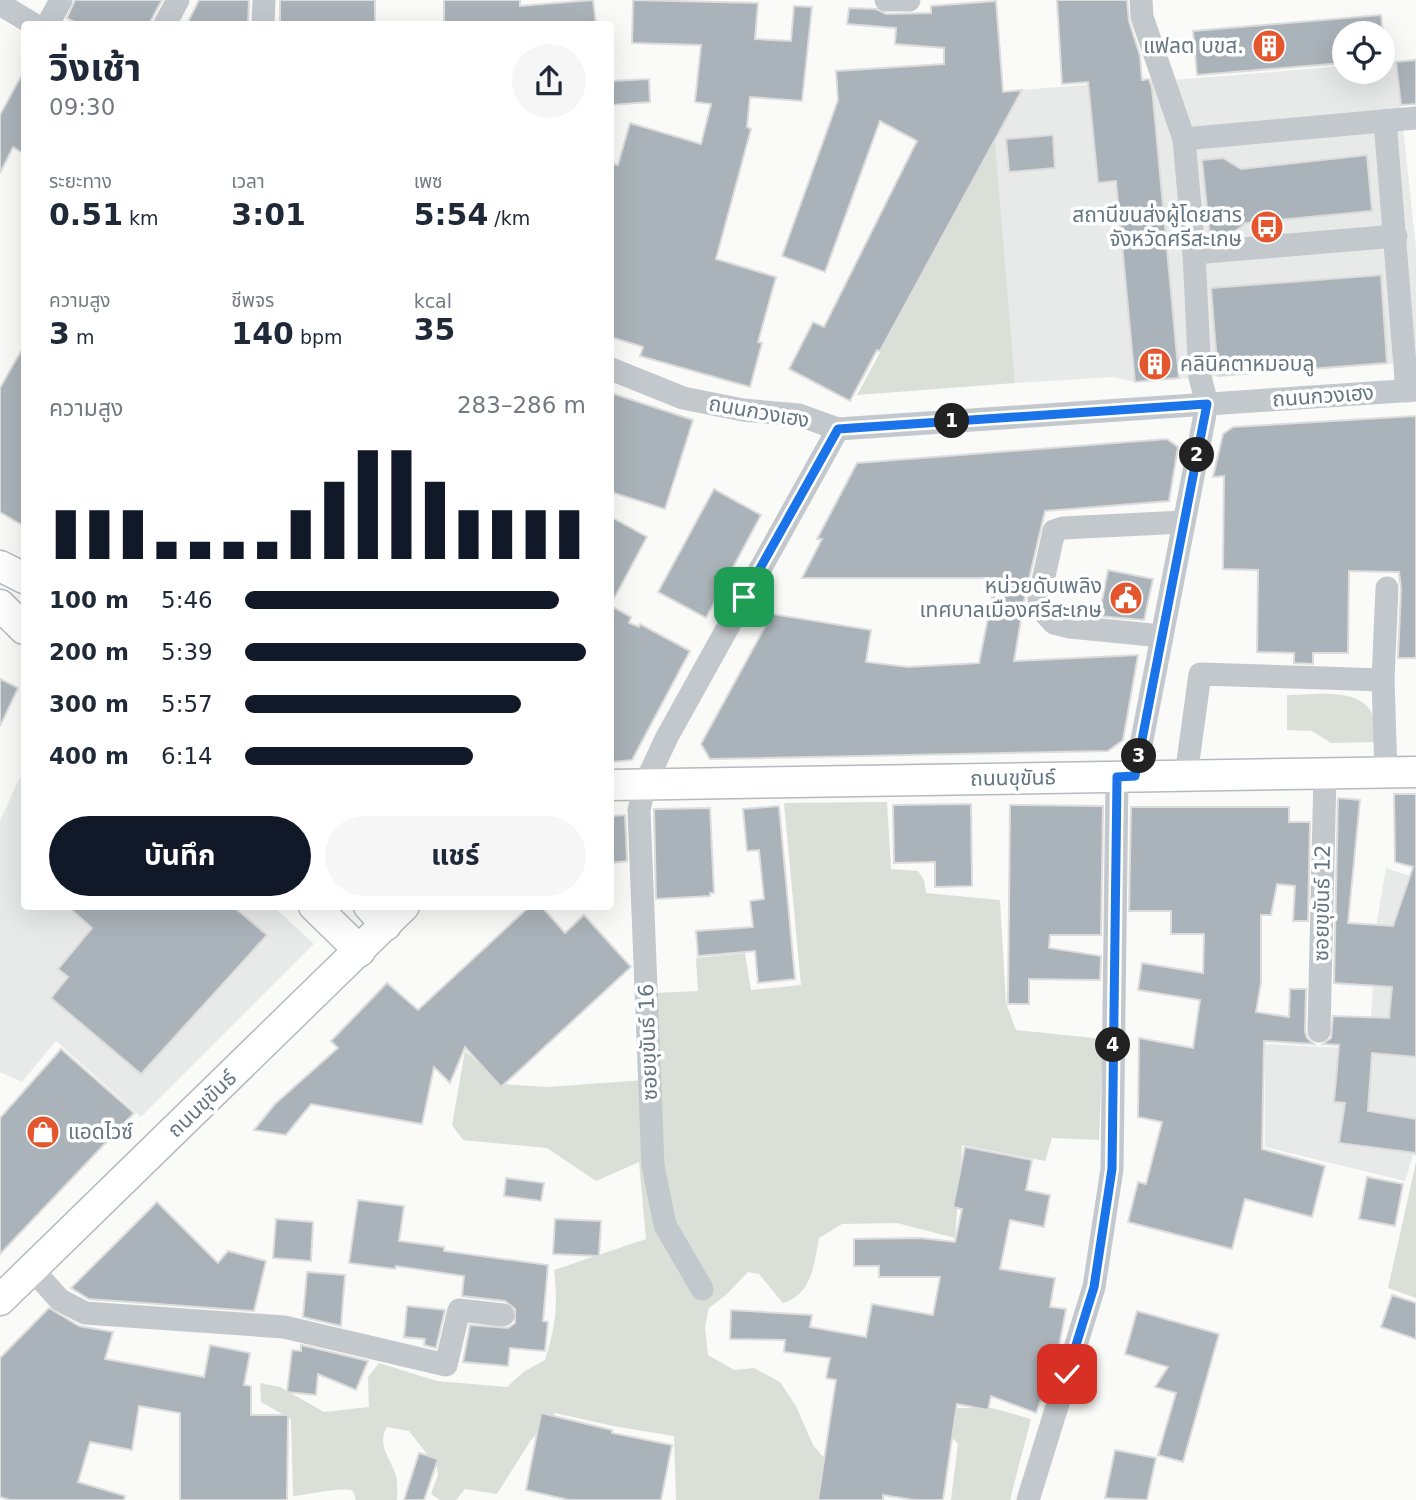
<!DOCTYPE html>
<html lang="th">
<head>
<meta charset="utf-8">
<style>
  :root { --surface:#fff; --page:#f6f6f7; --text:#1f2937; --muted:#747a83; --accent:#111827 }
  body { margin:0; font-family:"DejaVu Sans","Noto Sans Thai",sans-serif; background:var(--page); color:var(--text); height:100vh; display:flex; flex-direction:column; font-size:26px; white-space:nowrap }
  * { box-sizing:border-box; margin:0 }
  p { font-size:23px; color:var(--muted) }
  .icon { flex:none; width:38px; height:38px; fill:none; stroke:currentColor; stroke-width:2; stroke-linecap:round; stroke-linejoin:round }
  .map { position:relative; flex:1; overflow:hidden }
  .drawer { position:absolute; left:21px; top:21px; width:593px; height:889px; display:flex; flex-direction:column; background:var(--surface); border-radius:7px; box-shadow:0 7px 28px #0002 }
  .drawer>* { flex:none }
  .tools { position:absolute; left:1332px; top:21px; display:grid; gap:14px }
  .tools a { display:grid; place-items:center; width:63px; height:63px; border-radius:50%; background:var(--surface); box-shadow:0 7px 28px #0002; font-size:35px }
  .pin { position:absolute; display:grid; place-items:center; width:60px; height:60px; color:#fff; margin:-30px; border-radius:14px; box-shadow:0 4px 10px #0006 }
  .km { position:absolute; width:35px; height:35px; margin:-18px; border-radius:50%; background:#222; color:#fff; font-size:19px; line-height:35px; text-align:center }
  .round { display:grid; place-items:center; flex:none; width:74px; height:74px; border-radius:37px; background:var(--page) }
  .summary { display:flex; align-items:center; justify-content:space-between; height:119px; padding:0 28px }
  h1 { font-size:38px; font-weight:700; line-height:52px }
  .stats { display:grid; grid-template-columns:repeat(3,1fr); gap:10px; height:119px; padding:7px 28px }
  .stats div { display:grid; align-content:center }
  .stats b { font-size:30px; font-weight:700 }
  .stats small { font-size:19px; font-weight:400 }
  .stats p { font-size:19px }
  .chart { height:196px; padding:14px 28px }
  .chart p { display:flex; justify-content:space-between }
  .chart svg { width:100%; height:126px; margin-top:7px; stroke:var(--accent); stroke-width:6 }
  .cta { display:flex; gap:14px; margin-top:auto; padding:14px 28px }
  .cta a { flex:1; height:80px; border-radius:42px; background:var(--accent); color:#fff; font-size:28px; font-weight:700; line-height:80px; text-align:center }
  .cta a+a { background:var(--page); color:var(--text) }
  ul { padding:0 28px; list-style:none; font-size:23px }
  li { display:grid; grid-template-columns:112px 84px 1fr; align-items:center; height:52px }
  li i { height:18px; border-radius:9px; background:var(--accent) }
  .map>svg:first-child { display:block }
  .built { fill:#e8e9e9 }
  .green { fill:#dadfd7 }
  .building { fill:#aab3b9; stroke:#dcdcda; stroke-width:2 }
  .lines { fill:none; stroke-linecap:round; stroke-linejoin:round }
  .major-casing { stroke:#b5babe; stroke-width:33 }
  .minor { stroke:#c3c8cc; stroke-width:23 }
  .major { stroke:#fff; stroke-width:30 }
  .route-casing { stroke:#fff; stroke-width:14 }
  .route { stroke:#1a73e8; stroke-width:9 }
  .labels { text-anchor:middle; stroke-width:7; stroke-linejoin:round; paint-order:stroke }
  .poi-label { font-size:21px; fill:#657683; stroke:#fff; text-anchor:end }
  .street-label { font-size:21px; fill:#657683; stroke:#fff }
</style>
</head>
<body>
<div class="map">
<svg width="1416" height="1500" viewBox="0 0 1416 1500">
  <rect width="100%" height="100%" fill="#fafaf8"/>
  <!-- built -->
  <g class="built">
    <polygon points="1396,62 1416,249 1416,362 1135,382 1113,377 1015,383 995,140 1022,90 1107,83 1154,120 1151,79 1173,80 1344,66 1344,72 1382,72 1383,63"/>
    <polygon points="24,772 24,906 274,907 314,944 141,1117 56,1041 22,1082 0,1072 0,821 19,779"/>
    <polygon points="1386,868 1416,878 1416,1156 1413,1155 1405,1181 1265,1147 1265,1044 1369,1049 1377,921"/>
  </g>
  <!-- green -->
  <g class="green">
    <polygon points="995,140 1015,383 857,395"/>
    <path d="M 1287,695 C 1312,695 1361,686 1373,715 C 1376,722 1375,734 1375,742 L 1331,743 L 1312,731 L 1287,730 Z"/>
    <path d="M 887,802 L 891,869 L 918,871 L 924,880 L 926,893 L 1000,900 L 1006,1003 L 1016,1030 L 1103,1039 L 1099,1140 L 1052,1138 L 1045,1161 L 962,1145 L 955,1238 L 897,1223 L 842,1224 L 819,1238 C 814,1265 812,1294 783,1303 L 759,1274 L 748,1272 L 726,1295 L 709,1308 L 705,1327 L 708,1355 L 734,1370 L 754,1368 L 780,1382 L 796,1406 L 813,1445 L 860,1500 L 676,1500 L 674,1436 L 613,1426 L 555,1413 L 531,1440 L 497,1494 L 465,1489 L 456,1500 L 440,1500 L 431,1494 L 438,1475 L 437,1467 L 409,1431 L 387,1427 C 376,1445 391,1459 396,1476 C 398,1483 397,1493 397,1500 L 356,1500 L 353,1491 C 341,1486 309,1495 293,1496 L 291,1419 L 261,1402 L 260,1383 L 280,1387 L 324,1412 L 369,1407 L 368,1377 L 379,1363 L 437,1381 L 507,1387 L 525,1371 L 545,1360 C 556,1325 558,1306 554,1270 L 646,1239 L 639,1162 L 596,1181 L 547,1148 L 463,1140 L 452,1125 L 465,1051 L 502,1084 L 547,1087 L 659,1079 L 656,993 L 698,991 L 696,958 L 745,953 L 751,990 L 801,985 L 784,803 Z"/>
    <polygon points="1416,1162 1416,1298 1388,1288"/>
    <polygon points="939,1408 992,1408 1031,1419 1010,1500 951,1500 958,1444 935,1418"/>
  </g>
  <!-- building -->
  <g class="building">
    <polygon points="75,0 162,0 149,24 78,24 67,18"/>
    <polygon points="199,0 249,0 248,24 187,24"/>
    <rect x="280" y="0" width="95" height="24"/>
    <polygon points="444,0 520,0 520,6 593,0 596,24 444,24"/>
    <polygon points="633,0 758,3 755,39 791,41 794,6 812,7 802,101 750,97 747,127 751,129 716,259 776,277 758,342 762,343 750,387 640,356 643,347 611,337 611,163 618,165 630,123 701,144 711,104 695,102 701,45 632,43"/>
    <polygon points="1057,0 1127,0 1129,21 1140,56 1142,80 1149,79 1152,88 1179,378 1135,382 1116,181 1098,183 1088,82 1062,84"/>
    <polygon points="996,1 1003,92 1022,90 880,351 877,350 850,401 789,369 813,322 824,327 917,141 880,121 825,272 782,256 838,100 836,71 944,64 944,48 895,44 896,28 847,24 849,8 876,9 886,14 931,13 931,6"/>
    <polygon points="1381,15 1383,33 1344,33 1344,63 1197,75 1193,31"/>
    <polygon points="1416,60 1416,104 1401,105 1396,62"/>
    <polygon points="24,71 24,154 13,147 0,173 0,115"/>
    <polygon points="649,79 650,102 611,105 611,81"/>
    <polygon points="1053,135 1055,168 1009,172 1006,139"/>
    <polygon points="1367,155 1372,211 1246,223 1230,235 1210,237 1202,160 1223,158 1241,169"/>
    <polygon points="1381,275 1387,363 1218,376 1211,288"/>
    <polygon points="24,346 24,526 0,512 0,388"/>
    <polygon points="611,393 693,420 665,509 611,492"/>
    <polygon points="1416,416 1416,658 1398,658 1401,589 1399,572 1349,571 1348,653 1313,653 1313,664 1294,663 1294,653 1257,652 1258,570 1223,569 1224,476 1213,477 1223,434 1233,427"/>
    <polygon points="1167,439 1178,447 1169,501 1045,511 1025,596 1014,661 1138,655 1123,740 1108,751 710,759 701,744 772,614 871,630 866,662 908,667 979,663 996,578 802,578 822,539 817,539 857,463"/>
    <polygon points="714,489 761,515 706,618 658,592"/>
    <polygon points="611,517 647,537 611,604"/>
    <polygon points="1108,570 1153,579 1144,620 1099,616"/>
    <polygon points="611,606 631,617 629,623 639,627 640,624 690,651 632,760 611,762"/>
    <polygon points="0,679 18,688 0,726"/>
    <polygon points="1394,794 1416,794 1416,1057 1372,1053 1368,1111 1416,1119 1416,1153 1339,1143 1345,1103 1334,1102 1339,1045 1323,1044 1331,1038 1333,1016 1389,1018 1392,987 1334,983 1338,798 1360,800 1348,923 1393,926 1413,867 1395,862"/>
    <polygon points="971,804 972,886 935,887 935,862 894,863 893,805"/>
    <polygon points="1010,805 1103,806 1101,935 1050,935 1049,948 1101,956 1100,980 1029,979 1029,1004 1008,1004"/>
    <polygon points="779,806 795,979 758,983 755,951 698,956 696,931 753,927 750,901 764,899 759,850 747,851 743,809"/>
    <polygon points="1131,807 1289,807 1289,822 1310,822 1308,921 1293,921 1295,886 1277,884 1271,915 1261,915 1261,982 1256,1012 1289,1017 1290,989 1306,989 1305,1031 1307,1038 1314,1044 1264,1041 1262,1149 1325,1166 1312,1217 1245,1199 1232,1249 1128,1222 1138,1182 1146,1184 1162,1122 1138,1117 1139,1038 1193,1048 1200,1000 1138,990 1142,963 1203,973 1204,934 1171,934 1171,911 1129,911"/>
    <polygon points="710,808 714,893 710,893 710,896 656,899 654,809"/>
    <polygon points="625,815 627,861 611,863 611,816"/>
    <polygon points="67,906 233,906 267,935 141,1074 51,998 68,977 58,969 92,928"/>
    <polygon points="530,906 541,906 565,933 584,915 631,967 501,1087 465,1047 450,1083 434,1067 422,1124 311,1104 286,1135 254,1130 275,1104 338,1048 331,1041 387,983 418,1010"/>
    <polygon points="61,1049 134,1113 0,1254 0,1118"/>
    <polygon points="965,1147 1032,1160 1026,1190 1050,1195 1044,1227 1010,1220 1000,1269 1055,1278 1050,1307 1066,1309 1058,1352 1036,1413 991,1396 988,1410 957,1404 943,1500 914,1500 883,1495 883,1500 818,1500 836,1380 826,1378 830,1358 784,1352 785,1340 730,1339 731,1310 812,1315 810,1327 866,1337 872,1304 933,1315 940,1277 879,1277 879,1266 854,1266 854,1239 920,1238 955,1242 962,1209 953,1207"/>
    <polygon points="1367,1177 1403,1184 1395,1226 1359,1219"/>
    <polygon points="506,1178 544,1183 541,1201 504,1196"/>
    <polygon points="358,1200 404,1206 399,1241 444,1247 444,1251 548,1265 543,1321 548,1322 545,1351 510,1348 508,1366 463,1362 470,1325 508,1328 515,1323 515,1309 505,1301 462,1296 464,1276 396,1266 395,1269 349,1263"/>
    <polygon points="157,1202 218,1263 228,1251 266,1261 254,1311 89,1299 71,1288"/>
    <polygon points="276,1219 313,1222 311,1261 273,1258"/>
    <polygon points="555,1219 601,1221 599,1256 553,1254"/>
    <polygon points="307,1272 345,1275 341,1326 303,1317"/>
    <polygon points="1392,1295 1416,1303 1416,1339 1381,1327"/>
    <polygon points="407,1306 445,1310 436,1348 424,1345 425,1339 404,1337"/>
    <polygon points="49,1308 79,1326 113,1332 105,1359 204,1377 210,1345 250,1353 244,1385 251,1386 251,1415 288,1415 287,1500 180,1500 180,1413 139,1406 132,1450 90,1442 78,1482 125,1496 124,1500 10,1500 0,1497 0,1358"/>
    <polygon points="1137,1311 1219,1334 1183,1462 1158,1455 1176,1393 1155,1387 1168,1367 1125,1354"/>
    <polygon points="301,1345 368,1361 356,1390 318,1374 316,1395 287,1392 292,1350 301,1351"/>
    <polygon points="541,1413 612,1430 612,1433 672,1445 661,1500 569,1500 526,1490"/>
    <polygon points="1115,1450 1156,1458 1147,1500 1105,1498"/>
    <polygon points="419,1453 438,1459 424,1500 404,1500"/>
  </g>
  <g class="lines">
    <defs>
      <g id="major">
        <polyline points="0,566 24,578"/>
        <polyline points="0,605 24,629"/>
        <polyline points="611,785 1416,772"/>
        <polyline points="314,906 360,951"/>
        <polyline points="369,906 386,925"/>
        <polyline points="0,1300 404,906"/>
      </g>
    </defs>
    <!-- major casing -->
    <use href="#major" class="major-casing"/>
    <!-- minor -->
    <g class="minor">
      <polyline points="886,0 909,0"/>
      <polyline points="0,4 33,24"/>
      <polyline points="48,24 61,0"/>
      <polyline points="165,24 178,0"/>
      <polyline points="263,24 264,0"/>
      <polyline points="1385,121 1407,391"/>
      <polyline points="1184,139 1416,118"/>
      <polyline points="1194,253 1396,236"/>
      <polyline points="611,369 683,398 743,410 799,415 838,429 1416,390"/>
      <polyline points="1162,636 1070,627 1054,623 1043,611 1039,599 1054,531 1063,528 1184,522"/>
      <polyline points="1386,773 1383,680 1387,588"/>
      <polyline points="1135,776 1207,404 1200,377 1194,253 1184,139 1142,17 1141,0"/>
      <polyline points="1186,776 1200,674 1383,680"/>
      <polyline points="1319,1031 1325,774"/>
      <polyline points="32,1269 60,1300 85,1313 284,1327 446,1365 459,1310 503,1315"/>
      <polyline points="702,1289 665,1225 653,1166 639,810 645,784 667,737 838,429"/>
      <polyline points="1028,1500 1094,1287 1112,1169 1117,777"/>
    </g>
    <!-- major -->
    <use href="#major" class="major"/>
  </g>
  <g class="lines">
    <defs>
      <polyline id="route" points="744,597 838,429 1207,404 1135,776 1117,777 1112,1169 1094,1287 1067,1374"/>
    </defs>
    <!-- route casing -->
    <use href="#route" class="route-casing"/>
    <!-- route -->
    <use href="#route" class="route"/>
  </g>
  <!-- icons -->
  <defs>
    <symbol id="building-disc" viewBox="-11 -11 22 22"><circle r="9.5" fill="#e4572e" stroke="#fff"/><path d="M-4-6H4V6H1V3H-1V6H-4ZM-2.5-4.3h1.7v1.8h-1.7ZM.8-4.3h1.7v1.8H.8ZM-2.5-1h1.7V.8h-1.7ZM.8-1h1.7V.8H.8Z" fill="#fff"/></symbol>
    <symbol id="bus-disc" viewBox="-11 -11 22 22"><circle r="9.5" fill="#e4572e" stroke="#fff"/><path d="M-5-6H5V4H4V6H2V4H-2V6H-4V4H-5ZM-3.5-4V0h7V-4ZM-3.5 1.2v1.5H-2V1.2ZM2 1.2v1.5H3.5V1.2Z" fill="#fff"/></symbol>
    <symbol id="civic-disc" viewBox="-11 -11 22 22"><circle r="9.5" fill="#e4572e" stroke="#fff"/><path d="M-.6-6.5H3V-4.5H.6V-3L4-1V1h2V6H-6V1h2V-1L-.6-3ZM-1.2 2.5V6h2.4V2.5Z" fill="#fff"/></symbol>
    <symbol id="shop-disc" viewBox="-11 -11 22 22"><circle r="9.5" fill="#e4572e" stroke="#fff"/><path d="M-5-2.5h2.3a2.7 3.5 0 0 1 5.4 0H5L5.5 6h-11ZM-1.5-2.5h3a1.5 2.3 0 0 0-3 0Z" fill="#fff"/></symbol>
  </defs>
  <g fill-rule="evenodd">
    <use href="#building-disc" x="1250" y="27" width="38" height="38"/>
    <use href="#bus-disc" x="1248" y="208" width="38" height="38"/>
    <use href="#building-disc" x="1136" y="345" width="38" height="38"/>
    <use href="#civic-disc" x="1107" y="579" width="38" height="38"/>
    <use href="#shop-disc" x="24" y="1113" width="38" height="38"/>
  </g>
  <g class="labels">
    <!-- poi labels -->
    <g class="poi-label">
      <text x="1244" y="53">แฟลต บขส.</text>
      <text x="1242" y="222">สถานีขนส่งผู้โดยสาร<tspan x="1242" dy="24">จังหวัดศรีสะเกษ</tspan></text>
      <text x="1180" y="371" text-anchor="start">คลินิคตาหมอบลู</text>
      <text x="1102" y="593">หน่วยดับเพลิง<tspan x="1102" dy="24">เทศบาลเมืองศรีสะเกษ</tspan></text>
      <text x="68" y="1139" text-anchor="start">แอดไวซ์</text>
    </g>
    <!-- street labels -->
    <g class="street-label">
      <text transform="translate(1323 396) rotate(-4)" y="7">ถนนกวงเฮง</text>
      <text transform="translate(759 412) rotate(10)" y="7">ถนนกวงเฮง</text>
      <text transform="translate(1013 778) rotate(-1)" y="7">ถนนขุขันธ์</text>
      <text transform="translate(1322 903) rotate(-89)" y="7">ซอยขุขันธ์ 12</text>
      <text transform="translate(648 1042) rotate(-92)" y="7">ซอยขุขันธ์ 16</text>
      <text transform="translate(202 1104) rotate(-44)" y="7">ถนนขุขันธ์</text>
    </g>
  </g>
</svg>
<div class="tools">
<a><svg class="icon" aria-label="locate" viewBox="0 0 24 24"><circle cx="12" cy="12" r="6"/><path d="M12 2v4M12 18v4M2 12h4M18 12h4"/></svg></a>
</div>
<div class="pin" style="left:744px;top:597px;background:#1e9e55"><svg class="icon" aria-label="arrive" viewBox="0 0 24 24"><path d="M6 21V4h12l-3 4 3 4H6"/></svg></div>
<div class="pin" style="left:1067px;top:1374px;background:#d93025"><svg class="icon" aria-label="check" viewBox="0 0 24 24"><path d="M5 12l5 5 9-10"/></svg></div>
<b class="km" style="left:952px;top:421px">1</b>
<b class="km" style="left:1197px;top:455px">2</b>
<b class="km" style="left:1139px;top:756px">3</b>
<b class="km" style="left:1113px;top:1045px">4</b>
<section class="drawer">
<div class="summary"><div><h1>วิ่งเช้า</h1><p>09:30</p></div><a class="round"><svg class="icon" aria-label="share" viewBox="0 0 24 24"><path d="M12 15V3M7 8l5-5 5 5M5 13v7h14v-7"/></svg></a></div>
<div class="stats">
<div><p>ระยะทาง</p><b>0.51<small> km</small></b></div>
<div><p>เวลา</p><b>3:01</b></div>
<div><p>เพซ</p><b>5:54<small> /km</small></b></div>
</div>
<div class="stats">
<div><p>ความสูง</p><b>3<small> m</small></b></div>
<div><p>ชีพจร</p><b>140<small> bpm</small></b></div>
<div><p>kcal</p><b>35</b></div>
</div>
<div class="chart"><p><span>ความสูง</span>283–286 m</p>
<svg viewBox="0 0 160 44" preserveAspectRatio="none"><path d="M5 44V27M15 44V27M25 44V27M35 44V38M45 44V38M55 44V38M65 44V38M75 44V27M85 44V17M95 44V6M105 44V6M115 44V17M125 44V27M135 44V27M145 44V27M155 44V27"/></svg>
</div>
<ul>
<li><b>100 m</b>5:46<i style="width:92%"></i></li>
<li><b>200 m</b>5:39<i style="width:100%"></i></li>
<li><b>300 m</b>5:57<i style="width:81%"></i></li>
<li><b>400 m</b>6:14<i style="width:67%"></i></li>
</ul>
<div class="cta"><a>บันทึก</a><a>แชร์</a></div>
</section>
</div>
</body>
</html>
